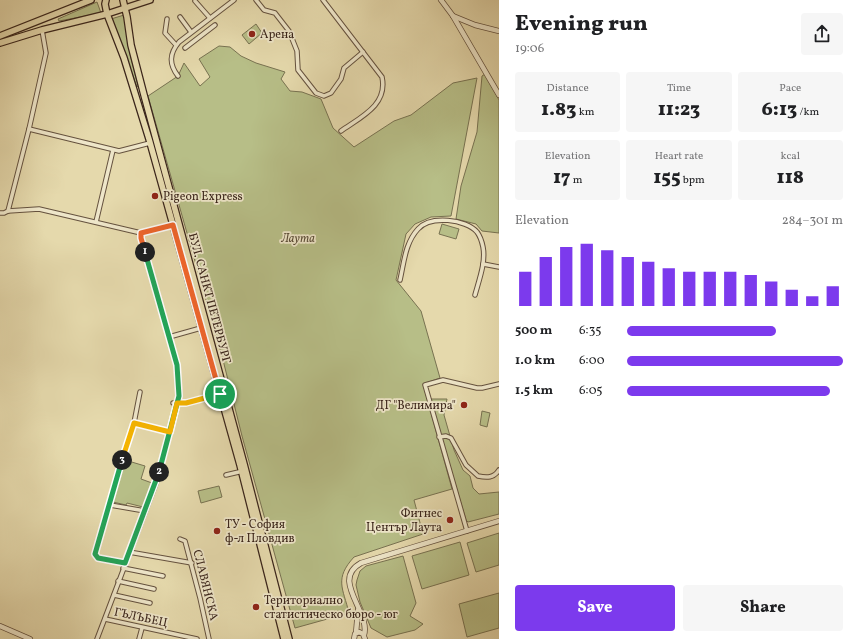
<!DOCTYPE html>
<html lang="en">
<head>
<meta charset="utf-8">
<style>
  :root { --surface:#fff; --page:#f6f6f6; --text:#202124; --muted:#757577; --accent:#7c3aed }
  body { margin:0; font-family:Vollkorn,serif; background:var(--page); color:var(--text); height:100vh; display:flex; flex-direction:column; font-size:15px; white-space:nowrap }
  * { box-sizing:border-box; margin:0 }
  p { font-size:13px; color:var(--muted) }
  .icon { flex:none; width:22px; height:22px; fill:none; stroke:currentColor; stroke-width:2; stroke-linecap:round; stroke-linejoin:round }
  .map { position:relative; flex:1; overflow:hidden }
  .panel { display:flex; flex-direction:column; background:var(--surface); width:360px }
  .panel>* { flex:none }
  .pin { position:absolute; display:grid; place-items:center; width:34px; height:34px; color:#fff; margin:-17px; border:2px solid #fff; border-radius:50%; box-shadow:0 1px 4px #0007 }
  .km { position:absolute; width:20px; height:20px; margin:-10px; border-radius:50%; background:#222; color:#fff; font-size:11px; line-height:20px; text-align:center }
  .round { display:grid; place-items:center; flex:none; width:42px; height:42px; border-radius:4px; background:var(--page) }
  .overview { display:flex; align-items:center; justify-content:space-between; height:68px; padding:0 16px }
  h1 { font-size:22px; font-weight:800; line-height:30px }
  .metrics { display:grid; grid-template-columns:repeat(3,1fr); gap:6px; height:68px; padding:4px 16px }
  .metrics div { display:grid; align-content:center; border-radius:4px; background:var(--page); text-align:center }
  .metrics b { font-size:20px; font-weight:800 }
  .metrics small { font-size:11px; font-weight:400 }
  .metrics p { font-size:11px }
  .chart { height:112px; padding:8px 16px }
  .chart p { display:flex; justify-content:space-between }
  .chart svg { width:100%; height:72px; margin-top:4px; stroke:var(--accent); stroke-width:6 }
  .cta { display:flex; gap:8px; margin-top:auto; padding:8px 16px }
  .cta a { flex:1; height:46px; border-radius:4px; background:var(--accent); color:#fff; font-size:16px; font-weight:800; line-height:46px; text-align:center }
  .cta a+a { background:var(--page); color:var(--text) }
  ul { padding:0 16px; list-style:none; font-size:13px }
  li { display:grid; grid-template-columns:64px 48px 1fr; align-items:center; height:30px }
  li i { height:10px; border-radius:5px; background:var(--accent) }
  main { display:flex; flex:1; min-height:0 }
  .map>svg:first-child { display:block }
  .green { fill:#b7be87; stroke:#787251 }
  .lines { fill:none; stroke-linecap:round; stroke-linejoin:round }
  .minor-casing { stroke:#65523f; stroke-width:5.5 }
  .tertiary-casing { stroke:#65523f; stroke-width:6 }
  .primary-casing { stroke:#3a251b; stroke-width:8 }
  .minor { stroke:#eee6c9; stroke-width:3.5 }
  .tertiary { stroke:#eee6c9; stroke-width:4.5 }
  .primary { stroke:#e5d9ac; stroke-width:5.5 }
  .split-1-casing { stroke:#fff; stroke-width:8 }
  .split-2-casing { stroke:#fff; stroke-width:8 }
  .split-3-casing { stroke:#fff; stroke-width:8 }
  .split-4-casing { stroke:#fff; stroke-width:8 }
  .split-1 { stroke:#f0652b; stroke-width:5 }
  .split-2 { stroke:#22a559; stroke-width:5 }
  .split-3 { stroke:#22a559; stroke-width:5 }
  .split-4 { stroke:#f5b400; stroke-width:5 }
  .poi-dot { fill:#8f2418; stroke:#eee6c9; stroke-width:1.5 }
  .labels { text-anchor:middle; stroke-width:3.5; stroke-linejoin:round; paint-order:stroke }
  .poi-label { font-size:12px; fill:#3a251b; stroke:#eee6c9; text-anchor:start }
  .park-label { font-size:12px; font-style:italic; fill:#594b36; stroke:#eee6c9 }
  .street-label { font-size:12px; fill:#3a251b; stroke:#eee6c9 }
</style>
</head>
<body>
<main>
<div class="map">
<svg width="499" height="639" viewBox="0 0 499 639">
  <rect width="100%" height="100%" fill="#e5d9ac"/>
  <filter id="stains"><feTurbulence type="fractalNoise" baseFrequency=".005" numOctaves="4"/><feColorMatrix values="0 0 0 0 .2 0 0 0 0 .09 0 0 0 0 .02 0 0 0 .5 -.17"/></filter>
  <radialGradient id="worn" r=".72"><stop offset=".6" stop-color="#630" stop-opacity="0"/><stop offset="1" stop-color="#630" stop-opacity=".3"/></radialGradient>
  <!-- green -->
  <g class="green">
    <polygon points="97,2 101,13 59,21 58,19"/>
    <polygon points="124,15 130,54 138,86 137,87 123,48 111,19"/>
    <polygon points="256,24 262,33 249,44 242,35"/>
    <path d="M 219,46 L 230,47 L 241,56 L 256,63 L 285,72 L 281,79 L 290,91 L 302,92 L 321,99 L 333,128 L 354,147 L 394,121 L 411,115 L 453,83 L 477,78 L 451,216 L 431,217 L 415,224 L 406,234 L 396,280 L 421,311 L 440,378 L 423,384 L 452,489 L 414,500 L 423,534 L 354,557 C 334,579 343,588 349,613 L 295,628 L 242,436 L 222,356 L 148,96 L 178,76 L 184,63 L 200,86 L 210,77 L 199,59 Z"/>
    <polygon points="485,74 499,100 499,233 482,231 476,224 456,219 461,186 477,132 482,76"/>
    <polygon points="442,224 459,229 456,239 439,234"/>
    <polygon points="430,399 447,399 444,415 454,450 463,470 470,476 473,488 479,494 499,492 499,514 468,522 466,520"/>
    <polygon points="482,411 490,413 487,427 480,425"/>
    <polygon points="125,460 145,466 141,479 152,483 143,507 127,503 126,505 113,502"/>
    <polygon points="219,486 222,497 201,503 198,491"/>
    <polygon points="499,533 499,565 476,572 467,543"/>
    <polygon points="460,542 469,575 422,589 412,556"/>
    <polygon points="403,556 416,603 410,616 423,624 415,630 387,637 371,628 360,602 356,585 357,580 360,571 366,566"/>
    <polygon points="499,593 499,628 467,637 459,604"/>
  </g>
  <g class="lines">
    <defs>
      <g id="minor">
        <polyline points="256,0 264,10 275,13 289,31 297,51 298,70 316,93 324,96 331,93 341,79 344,68 363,52"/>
        <path d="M 323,0 L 382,77 C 388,105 361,117 341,131"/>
        <polyline points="195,1 210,18"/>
        <polyline points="180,17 191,32"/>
        <polyline points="167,19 165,33 176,45"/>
        <polyline points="185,48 215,25"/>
        <path d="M 178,76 C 169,64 169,54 179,42 L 234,0"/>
        <polyline points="29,129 119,151 150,143"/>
        <polyline points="8,211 29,129 46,53 42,30"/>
        <polyline points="0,213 4,213 8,211 39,209 141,233 173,225"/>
        <polyline points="96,222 113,150"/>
        <polyline points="483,264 499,267"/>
        <path d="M 400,280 C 404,263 405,243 418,229 C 430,215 466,219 477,232 C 480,236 482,242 483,247 C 486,262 479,280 475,295"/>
        <polyline points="169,337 201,328"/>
        <polyline points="173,403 186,403 220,394"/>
        <polyline points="134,423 170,432"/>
        <path d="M 439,437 L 446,436 L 451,438 L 466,465 L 478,476 C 487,478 494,478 499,470"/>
        <polyline points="226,475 243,471"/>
        <polyline points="110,505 145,511"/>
        <polyline points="467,531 425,385 443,380 477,388 482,388 499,384"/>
        <polyline points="180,539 185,541 200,598 209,639"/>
        <polyline points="129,552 192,563"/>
        <polyline points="125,563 98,558 95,554 134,423 140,392"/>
        <polyline points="123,568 163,576"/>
        <polyline points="118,581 154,589"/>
        <polyline points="114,595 150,603"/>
        <polyline points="105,619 197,639"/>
        <polyline points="97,639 157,481 179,396 177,365 141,238 141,233"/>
        <polyline points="139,639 142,628"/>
      </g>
      <g id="tertiary">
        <polyline points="441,0 453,16 499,95"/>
        <polyline points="453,16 475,25 499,31"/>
        <polyline points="0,626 30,639"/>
        <polyline points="356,633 358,610"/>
        <path d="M 364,635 C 371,612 330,580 361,563 L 499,521"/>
        <polyline points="354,639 355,634 359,632 363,634 365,639"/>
      </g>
      <g id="primary">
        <polyline points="106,0 105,4 107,14 124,58 149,139 240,465 284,639"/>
        <polyline points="123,0 127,17 131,45 144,95 244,464 289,639"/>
        <polyline points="0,36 91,0"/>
        <polyline points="0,43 42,30 107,14 150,0"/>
      </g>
    </defs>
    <!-- minor casing -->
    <use href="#minor" class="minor-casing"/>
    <!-- tertiary casing -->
    <use href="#tertiary" class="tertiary-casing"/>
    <!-- primary casing -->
    <use href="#primary" class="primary-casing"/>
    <!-- minor -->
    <use href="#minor" class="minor"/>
    <!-- tertiary -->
    <use href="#tertiary" class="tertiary"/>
    <!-- primary -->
    <use href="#primary" class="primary"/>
  </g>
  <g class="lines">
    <defs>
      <polyline id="split-1" points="145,252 141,238 141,233 173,225 220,394"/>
      <polyline id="split-2" points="145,252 177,365 179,396 159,472"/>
      <polyline id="split-3" points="122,460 95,554 98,558 125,563 159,472"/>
      <polyline id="split-4" points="122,460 134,423 170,432 177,403 186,403 220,394"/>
    </defs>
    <!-- split-1 casing -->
    <use href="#split-1" class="split-1-casing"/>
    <!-- split-2 casing -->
    <use href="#split-2" class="split-2-casing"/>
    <!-- split-3 casing -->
    <use href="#split-3" class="split-3-casing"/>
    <!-- split-4 casing -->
    <use href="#split-4" class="split-4-casing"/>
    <!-- split-1 -->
    <use href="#split-1" class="split-1"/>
    <!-- split-2 -->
    <use href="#split-2" class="split-2"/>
    <!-- split-3 -->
    <use href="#split-3" class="split-3"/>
    <!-- split-4 -->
    <use href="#split-4" class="split-4"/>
  </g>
  <!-- markers -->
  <g class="poi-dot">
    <circle cx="252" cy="34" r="4"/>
    <circle cx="155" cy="196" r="4"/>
    <circle cx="464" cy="405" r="4"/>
    <circle cx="450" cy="520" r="4"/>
    <circle cx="217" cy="531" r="4"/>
    <circle cx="256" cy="607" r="4"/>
  </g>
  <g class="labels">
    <!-- poi labels -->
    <g class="poi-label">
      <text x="260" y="38">Арена</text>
      <text x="163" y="200">Pigeon Express</text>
      <text x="456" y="409" text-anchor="end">ДГ "Велимира"</text>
      <text x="442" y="517" text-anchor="end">Фитнес<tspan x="442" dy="14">Център Лаута</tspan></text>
      <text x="225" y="528">ТУ - София<tspan x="225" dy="14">ф-л Пловдив</tspan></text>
      <text x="264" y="604">Териториално<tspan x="264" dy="14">статистическо бюро - юг</tspan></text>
    </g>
    <!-- park labels -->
    <g class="park-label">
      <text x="298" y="242">Лаута</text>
    </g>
    <!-- street labels -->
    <g class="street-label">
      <text transform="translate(210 298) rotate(75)" y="4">БУЛ. САНКТ ПЕТЕРБУРГ</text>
      <text transform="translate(206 585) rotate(76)" y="4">СЛАВЯНСКА</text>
      <text transform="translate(141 617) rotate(12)" y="4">ГЪЛЪБЕЦ</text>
    </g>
  </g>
  <rect width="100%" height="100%" filter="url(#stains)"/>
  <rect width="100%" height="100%" fill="url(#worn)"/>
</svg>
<div class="pin" style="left:220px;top:394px;background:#1e9e55"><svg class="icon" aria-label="arrive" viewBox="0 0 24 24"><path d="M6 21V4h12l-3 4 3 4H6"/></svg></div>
<b class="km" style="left:145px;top:252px">1</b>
<b class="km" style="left:159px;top:472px">2</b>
<b class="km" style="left:122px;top:460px">3</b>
</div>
<section class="panel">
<div class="overview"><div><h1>Evening run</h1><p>19:06</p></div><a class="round"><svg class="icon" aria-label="share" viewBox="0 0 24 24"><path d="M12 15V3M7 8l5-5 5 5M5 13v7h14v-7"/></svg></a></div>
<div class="metrics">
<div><p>Distance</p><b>1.83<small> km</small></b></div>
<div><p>Time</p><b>11:23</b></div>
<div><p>Pace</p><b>6:13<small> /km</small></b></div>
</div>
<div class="metrics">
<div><p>Elevation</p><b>17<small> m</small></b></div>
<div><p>Heart rate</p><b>155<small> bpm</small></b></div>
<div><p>kcal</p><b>118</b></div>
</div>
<div class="chart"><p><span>Elevation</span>284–301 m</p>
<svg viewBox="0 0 160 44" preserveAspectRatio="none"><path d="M5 44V23M15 44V14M25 44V8M35 44V6M45 44V10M55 44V14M65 44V17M75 44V21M85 44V23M95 44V23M105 44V23M115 44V25M125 44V29M135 44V34M145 44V38M155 44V32"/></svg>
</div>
<ul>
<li><b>500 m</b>6:35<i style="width:69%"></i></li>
<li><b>1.0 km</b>6:00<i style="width:100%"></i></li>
<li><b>1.5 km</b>6:05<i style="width:94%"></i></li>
</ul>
<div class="cta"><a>Save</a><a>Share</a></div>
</section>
</main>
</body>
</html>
